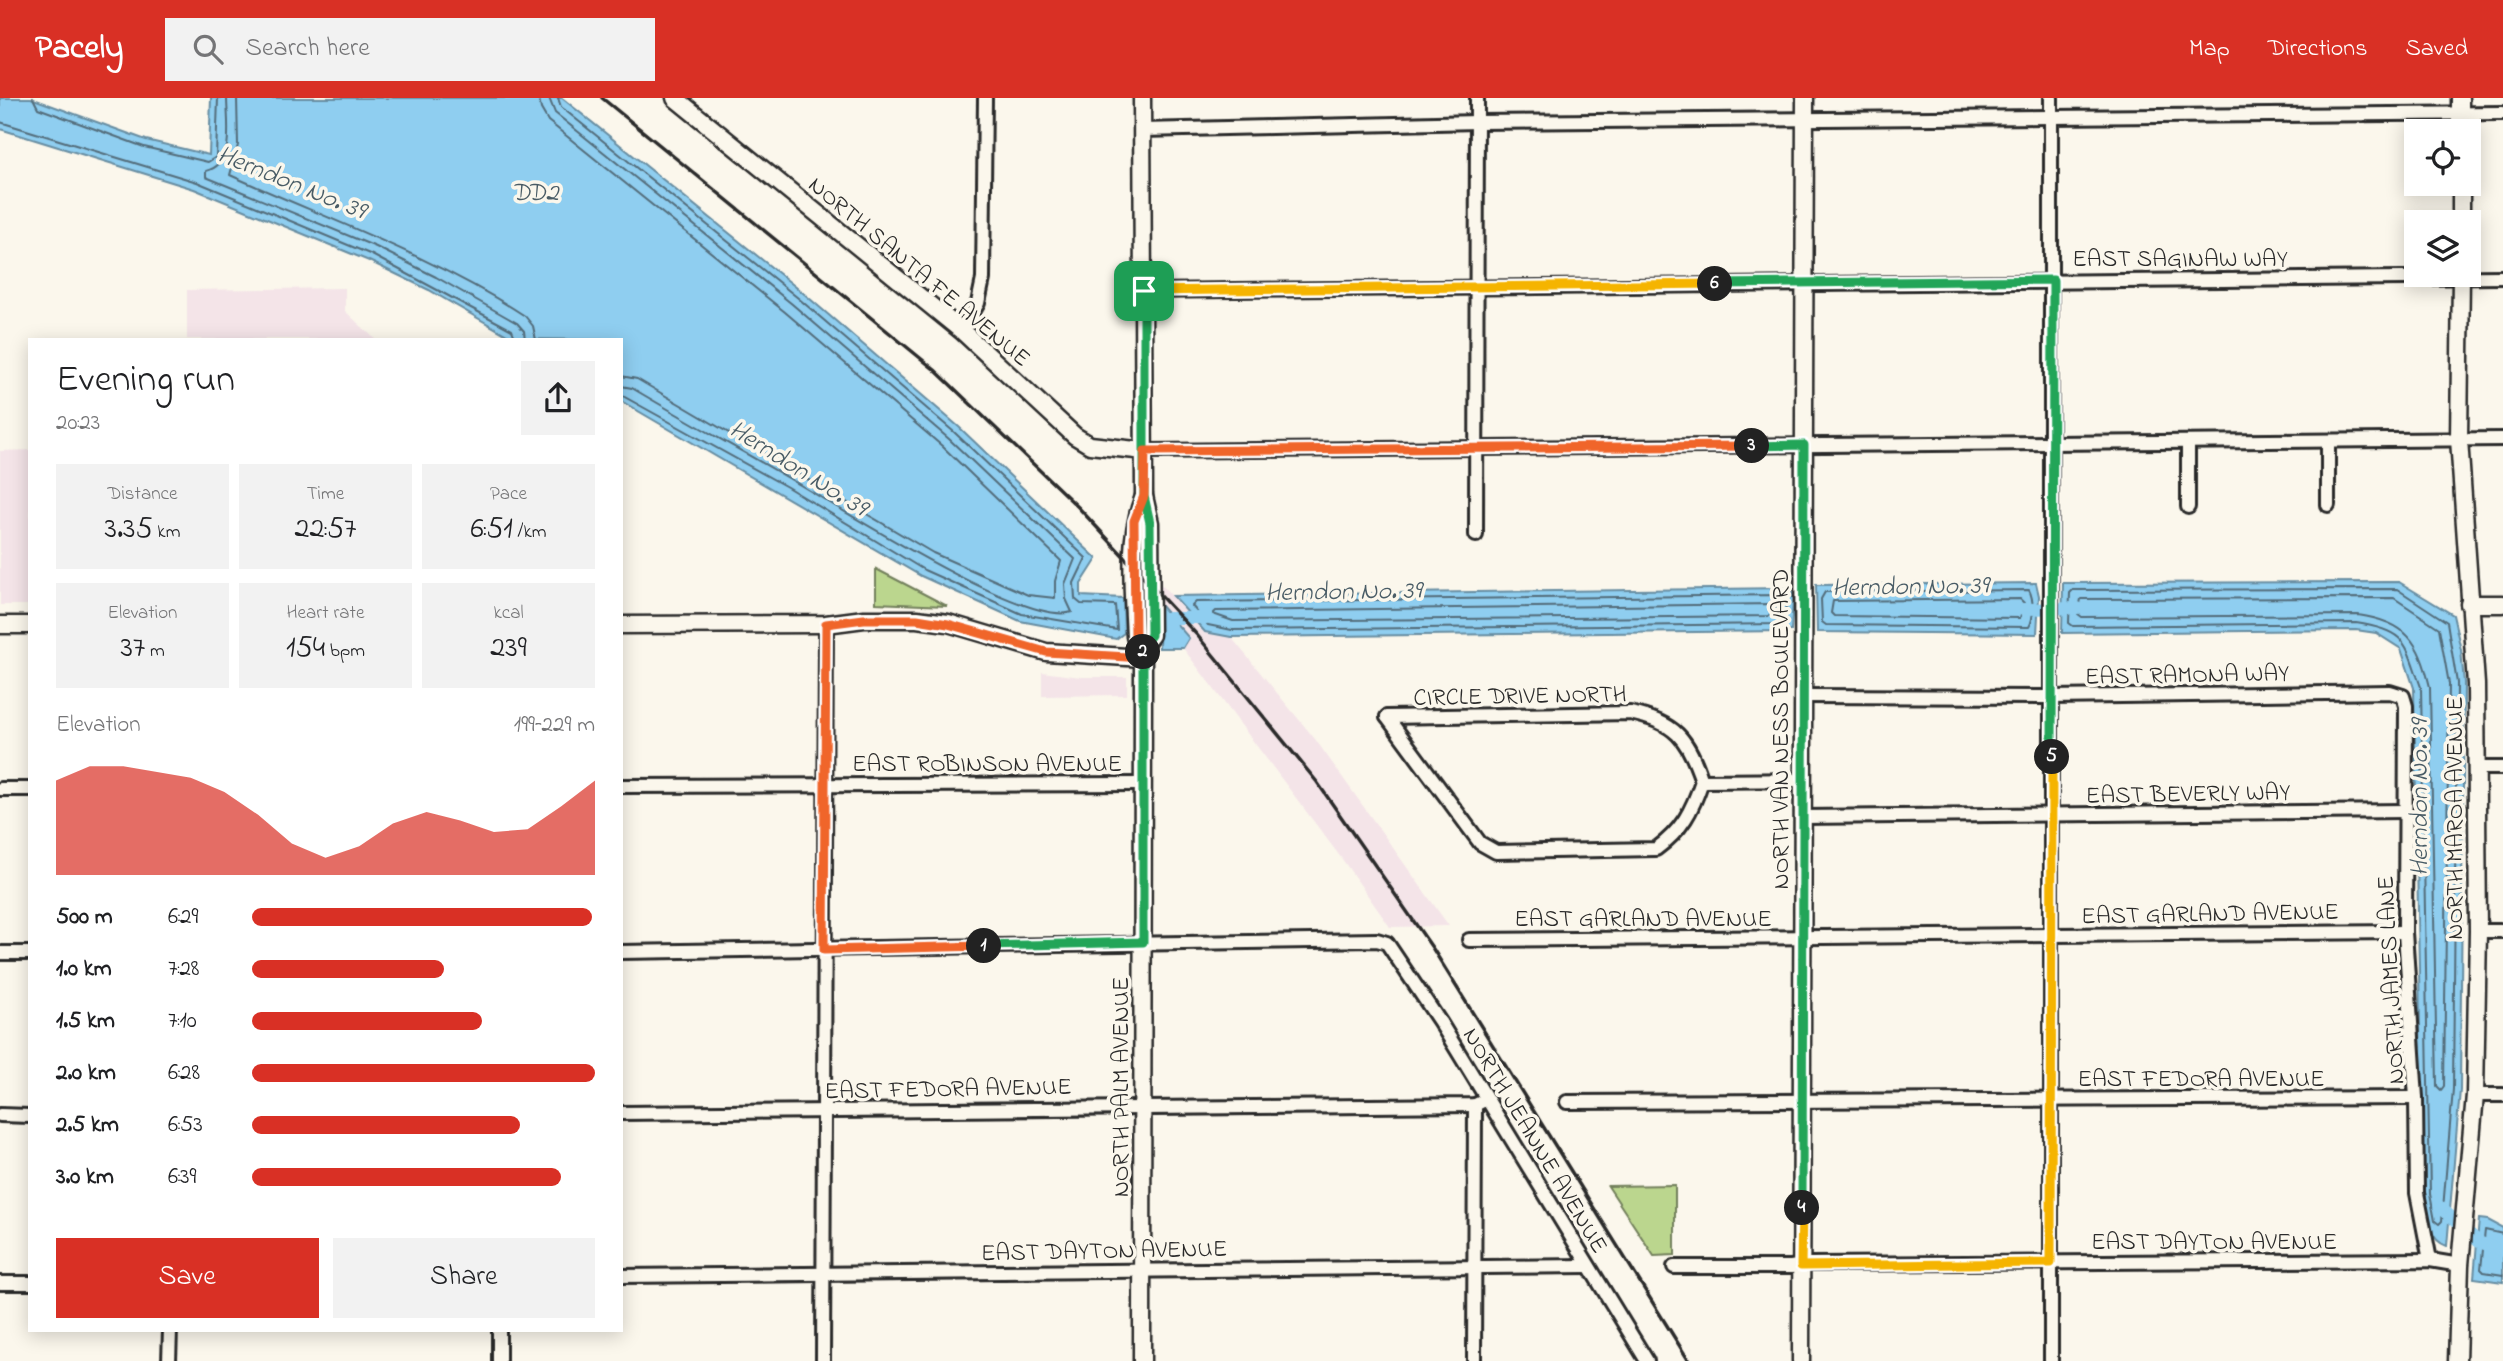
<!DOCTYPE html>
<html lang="en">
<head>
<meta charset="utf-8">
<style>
  :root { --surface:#fff; --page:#f2f2f2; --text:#202124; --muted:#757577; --accent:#d93025 }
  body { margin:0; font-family:"Indie Flower",sans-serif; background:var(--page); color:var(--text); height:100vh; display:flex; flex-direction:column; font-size:26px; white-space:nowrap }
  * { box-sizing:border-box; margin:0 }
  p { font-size:23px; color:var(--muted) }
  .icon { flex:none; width:38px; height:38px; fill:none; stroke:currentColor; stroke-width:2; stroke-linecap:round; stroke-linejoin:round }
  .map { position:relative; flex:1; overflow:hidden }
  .sheet { position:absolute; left:28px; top:240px; width:595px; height:994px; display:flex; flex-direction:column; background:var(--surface); border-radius:0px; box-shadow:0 4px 18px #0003 }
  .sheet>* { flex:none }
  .tools { position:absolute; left:2404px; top:21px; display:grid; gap:14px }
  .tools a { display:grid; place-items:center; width:77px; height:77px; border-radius:0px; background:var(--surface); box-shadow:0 4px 18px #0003; font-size:35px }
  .pin { position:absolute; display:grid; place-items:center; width:60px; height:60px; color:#fff; margin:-30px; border-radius:14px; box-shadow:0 4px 10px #0006 }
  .km { position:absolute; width:35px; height:35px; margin:-18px; border-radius:50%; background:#222; color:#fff; font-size:19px; line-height:35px; text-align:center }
  .round { display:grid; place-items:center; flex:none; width:74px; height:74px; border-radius:0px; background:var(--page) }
  .summary { display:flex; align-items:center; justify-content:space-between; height:119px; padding:0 28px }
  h1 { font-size:38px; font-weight:600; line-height:52px }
  .stats { display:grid; grid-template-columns:repeat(3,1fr); gap:10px; height:119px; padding:7px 28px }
  .stats div { display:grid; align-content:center; border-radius:0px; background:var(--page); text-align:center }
  .stats b { font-size:30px; font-weight:600 }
  .stats small { font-size:19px; font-weight:400 }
  .stats p { font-size:19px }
  .chart { height:196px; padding:14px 28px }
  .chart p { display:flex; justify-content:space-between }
  .chart svg { width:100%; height:126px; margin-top:7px; fill:var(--accent); opacity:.7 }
  .button { display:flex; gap:14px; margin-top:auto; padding:14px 28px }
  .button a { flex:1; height:80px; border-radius:0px; background:var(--accent); color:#fff; font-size:28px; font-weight:600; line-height:80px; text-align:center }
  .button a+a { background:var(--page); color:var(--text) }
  ul { padding:0 28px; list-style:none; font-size:23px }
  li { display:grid; grid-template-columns:112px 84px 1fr; align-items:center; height:52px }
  li i { height:18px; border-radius:9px; background:var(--accent) }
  header { display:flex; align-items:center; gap:42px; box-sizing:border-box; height:98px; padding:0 35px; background:var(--accent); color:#fff }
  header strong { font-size:33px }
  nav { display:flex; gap:38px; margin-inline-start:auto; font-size:24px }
  .search { width:490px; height:63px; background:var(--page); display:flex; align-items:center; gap:18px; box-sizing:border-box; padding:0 24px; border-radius:0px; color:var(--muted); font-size:26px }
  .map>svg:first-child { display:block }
  .built { fill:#f4e4e8 }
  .green { fill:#bbd68e; stroke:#73805c; stroke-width:2 }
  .water { fill:#8fcef0; stroke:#678da1; stroke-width:2 }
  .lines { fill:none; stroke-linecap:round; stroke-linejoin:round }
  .shore { stroke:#536c7a; stroke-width:2 }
  .canal { stroke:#8fcef0; stroke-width:12 }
  .street-casing { stroke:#2b2b2b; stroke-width:18 }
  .secondary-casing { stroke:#2b2b2b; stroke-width:21 }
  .street { stroke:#fbf7ec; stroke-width:12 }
  .secondary { stroke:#fbf7ec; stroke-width:16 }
  .rail { stroke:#2b2b2b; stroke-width:3.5 }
  .split-1-casing { stroke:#fff; stroke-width:14 }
  .split-2-casing { stroke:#fff; stroke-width:14 }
  .split-3-casing { stroke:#fff; stroke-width:14 }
  .split-4-casing { stroke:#fff; stroke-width:14 }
  .split-5-casing { stroke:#fff; stroke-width:14 }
  .split-6-casing { stroke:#fff; stroke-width:14 }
  .split-7-casing { stroke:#fff; stroke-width:14 }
  .split-1 { stroke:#22a559; stroke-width:9 }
  .split-2 { stroke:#f0652b; stroke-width:9 }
  .split-3 { stroke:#f0652b; stroke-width:9 }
  .split-4 { stroke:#22a559; stroke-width:9 }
  .split-5 { stroke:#f5b400; stroke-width:9 }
  .split-6 { stroke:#22a559; stroke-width:9 }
  .split-7 { stroke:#f5b400; stroke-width:9 }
  .labels { text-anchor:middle; stroke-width:7; stroke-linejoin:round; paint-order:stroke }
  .street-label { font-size:24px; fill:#2b2b2b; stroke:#fbf7ec }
  .water-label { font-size:26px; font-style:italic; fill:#495c66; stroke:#fbf7ec }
</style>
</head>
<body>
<header>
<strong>Pacely</strong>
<div class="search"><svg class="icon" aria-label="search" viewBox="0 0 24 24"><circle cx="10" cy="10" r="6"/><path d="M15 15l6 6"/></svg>Search here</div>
<nav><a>Map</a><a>Directions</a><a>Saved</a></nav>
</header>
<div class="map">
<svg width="2503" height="1263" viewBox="0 0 2503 1263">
  <rect width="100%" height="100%" fill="#fbf7ec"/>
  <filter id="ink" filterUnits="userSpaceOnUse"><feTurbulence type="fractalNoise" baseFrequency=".0143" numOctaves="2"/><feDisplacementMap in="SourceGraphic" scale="14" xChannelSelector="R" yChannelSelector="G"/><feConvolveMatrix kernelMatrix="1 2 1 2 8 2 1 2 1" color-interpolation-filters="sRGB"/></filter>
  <g filter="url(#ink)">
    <!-- built -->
    <g class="built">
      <polygon points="345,190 345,213 375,241 187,241 187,192"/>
      <polygon points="30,352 30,507 0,507 0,353"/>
      <polygon points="1159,484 1205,534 1231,539 1315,641 1449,828 1390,829 1342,761 1183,550 1189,540 1160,507"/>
      <polygon points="1042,574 1081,579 1127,579 1127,597 1042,598"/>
    </g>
    <!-- green -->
    <g class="green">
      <polygon points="876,471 947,508 876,505"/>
      <polygon points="1675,1087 1675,1157 1654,1158 1608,1088"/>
    </g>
    <!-- water -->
    <g class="water">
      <polygon points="0,0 31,0 146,42 209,57 211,0 562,0 802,194 959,329 1097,461 1081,486 1081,498 1123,500 1124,535 1116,541 1020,523 921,478 621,303 621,242 514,241 429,192 369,163 194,91 0,31"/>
      <path d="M 2399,484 L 2453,517 L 2461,552 L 2464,585 L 2460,992 L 2447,1148 C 2427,1142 2426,1114 2423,1097 L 2414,590 L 2401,551 L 2376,535 L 2356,532 L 2062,535 L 2063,485 Z"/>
      <polygon points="2036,485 2039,498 2037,536 1817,534 1816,487"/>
      <polygon points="1791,490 1793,502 1791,533 1231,539 1205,534 1173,498"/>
      <polygon points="1160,507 1189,540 1183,550 1159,550"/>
      <polygon points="2479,1121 2488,1122 2503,1130 2503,1184 2474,1180"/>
    </g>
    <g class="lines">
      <!-- shore -->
      <g class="shore">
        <polyline points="33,0 38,10 144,49 208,64 216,59 218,0"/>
        <path d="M 227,0 C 227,24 236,66 206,73 L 206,79 L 376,149 L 436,179 L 517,225 L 524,233 L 525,242"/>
        <path d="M 237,0 L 238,47 L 230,77 C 330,122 433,158 525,218 L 533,228 L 536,242"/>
        <polyline points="539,0 541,11 548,23 785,214 942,348 1061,463 1055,483 1055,500 1028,497 933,455 637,281 621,278"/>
        <path d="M 549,0 L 555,15 L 792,206 L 949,341 L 1075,461 L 1065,486 L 1066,501 L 1072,514 C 1026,530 837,408 790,381 C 737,350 684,321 632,290 L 621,288"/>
        <polyline points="558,0 561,9 798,200 954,334 1086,460 1074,485 1075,501 1081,506 1115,507 1117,532 1022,516 924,472 787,389 621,297"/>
        <polyline points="0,24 197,84 372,157 512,232 516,242"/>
        <path d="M 2397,491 L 2447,524 L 2457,585 L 2453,991 L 2442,1123 L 2439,1126 L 2435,1123 L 2430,1096 L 2421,589 C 2405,546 2409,533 2356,525 L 2073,528 L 2069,525 L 2070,495 L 2073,492 Z"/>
        <path d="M 2029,492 C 2034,501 2034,521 2029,529 L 1826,527 L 1822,524 L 1821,501 L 1825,494 Z"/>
        <polygon points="1782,497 1786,503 1786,524 1782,526 1232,532 1208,527 1192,508 1196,504"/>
        <path d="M 2394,500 L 2439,530 L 2449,586 L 2444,988 L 2441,992 L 2437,988 L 2430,589 C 2419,543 2407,524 2358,517 L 2082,519 L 2078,516 L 2081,501 Z"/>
        <polygon points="2020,501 2024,505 2020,520 1834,518 1831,515 1833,503"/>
        <polygon points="1774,506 1777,510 1774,518 1233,523 1213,516 1216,513"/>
        <polyline points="2503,1136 2485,1132 2481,1171 2484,1174 2503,1177"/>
      </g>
      <!-- canal -->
      <g class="canal">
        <polyline points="2023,511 2078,510"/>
        <polyline points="1155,520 1207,520"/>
        <polyline points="2439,1108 2479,1144 2503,1153"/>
      </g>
      <defs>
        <g id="street">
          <polyline points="2051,0 2051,1263"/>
          <polyline points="1142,32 1477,24 2503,15"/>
          <polyline points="1144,193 2503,179"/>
          <polyline points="962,233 978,205 983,181 985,0"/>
          <polyline points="2328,343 2328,407"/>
          <polyline points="2188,345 2188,409"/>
          <polyline points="1145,353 2503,341"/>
          <polyline points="1476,437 1477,0"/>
          <polyline points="1803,598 2052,599 2390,594 2403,598 2406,608 2405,834 2416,1000 2417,1095 2430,1162"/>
          <path d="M 1387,619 L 1480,745 L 1496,754 L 1656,751 C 1682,732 1692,713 1702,683"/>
          <path d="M 1387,619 L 1630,615 C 1675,624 1688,640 1702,683"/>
          <polyline points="2477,670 2503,670"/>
          <polyline points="1702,683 1803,682"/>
          <polyline points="621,688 1143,686"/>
          <polyline points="0,691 30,691"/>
          <polyline points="1803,719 2405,713"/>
          <polyline points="2478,833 2503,833"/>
          <polyline points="1469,842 2405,834"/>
          <polyline points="621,854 1377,842 1387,845 1440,924 1647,1263"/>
          <polyline points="0,855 30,855"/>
          <polyline points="2475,997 2503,997"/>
          <polyline points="1567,1004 2416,1000"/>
          <polyline points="621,1015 1475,1007 1485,1002"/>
          <polyline points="0,1017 30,1018"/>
          <polyline points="1674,1169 1791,1169 1810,1166 2430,1162 2460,1167"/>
          <polyline points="621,1178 1588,1168"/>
          <polyline points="0,1185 30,1185"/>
          <polyline points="169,1263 170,1232"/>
          <polyline points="499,1263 499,1232"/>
          <polyline points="823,1263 826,526"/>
          <polyline points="1474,1263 1475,1007"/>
        </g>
        <g id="secondary">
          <polyline points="675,0 962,233 1075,338 1090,347 1145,353"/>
          <polyline points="2460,0 2460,33"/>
          <polyline points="2461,86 2461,124"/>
          <polyline points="2469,506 2503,506"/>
          <polyline points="0,527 30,527"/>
          <polyline points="621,527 826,526 864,521 917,521 948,525 1046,554 1143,560"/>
          <path d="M 1143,547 L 1135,539 C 1133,493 1127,441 1144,398"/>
          <polyline points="1142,1263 1143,547 1151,537 1150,425 1144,398 1142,0"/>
          <polyline points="1801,1263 1805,0"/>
          <polyline points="2457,1263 2460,1167 2475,997 2478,833 2476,586 2459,341 2461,177"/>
        </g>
      </defs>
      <!-- street casing -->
      <use href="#street" class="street-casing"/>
      <!-- secondary casing -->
      <use href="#secondary" class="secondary-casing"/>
      <!-- street -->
      <use href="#street" class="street"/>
      <!-- secondary -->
      <use href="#secondary" class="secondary"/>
      <!-- rail -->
      <polyline class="rail" points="602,0 935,272 1078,409 1197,537 1317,684 1433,851 1689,1263"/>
    </g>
  </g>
  <g class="lines" filter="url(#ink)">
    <defs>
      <polyline id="split-1" points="984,848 1143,844 1143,548 1151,537 1150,425 1144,398 1144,193"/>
      <polyline id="split-2" points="984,848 824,852 826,526 864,521 917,521 948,526 1046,554 1143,560 1143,554"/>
      <polyline id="split-3" points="1143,554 1143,548 1135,539 1134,423 1144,398 1145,353 1752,348"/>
      <polyline id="split-4" points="1752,348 1804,347 1802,1110"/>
      <polyline id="split-5" points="1802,1110 1801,1168 2051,1165 2052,659"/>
      <polyline id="split-6" points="1715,186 2053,182 2052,659"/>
      <polyline id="split-7" points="1144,193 1715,186"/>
    </defs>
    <!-- split-1 casing -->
    <use href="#split-1" class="split-1-casing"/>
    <!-- split-2 casing -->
    <use href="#split-2" class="split-2-casing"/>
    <!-- split-3 casing -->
    <use href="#split-3" class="split-3-casing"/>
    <!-- split-4 casing -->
    <use href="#split-4" class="split-4-casing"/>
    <!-- split-5 casing -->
    <use href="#split-5" class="split-5-casing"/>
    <!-- split-6 casing -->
    <use href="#split-6" class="split-6-casing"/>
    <!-- split-7 casing -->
    <use href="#split-7" class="split-7-casing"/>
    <!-- split-1 -->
    <use href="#split-1" class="split-1"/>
    <!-- split-2 -->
    <use href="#split-2" class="split-2"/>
    <!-- split-3 -->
    <use href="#split-3" class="split-3"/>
    <!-- split-4 -->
    <use href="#split-4" class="split-4"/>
    <!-- split-5 -->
    <use href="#split-5" class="split-5"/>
    <!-- split-6 -->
    <use href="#split-6" class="split-6"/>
    <!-- split-7 -->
    <use href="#split-7" class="split-7"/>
  </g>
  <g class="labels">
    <!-- street labels -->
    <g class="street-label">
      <text x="2180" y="168">EAST SAGINAW WAY</text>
      <text transform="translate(920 173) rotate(40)" y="8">NORTH SANTA FE AVENUE</text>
      <text transform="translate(2187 576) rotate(-1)" y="8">EAST RAMONA WAY</text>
      <text transform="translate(1520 597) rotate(-1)" y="8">CIRCLE DRIVE NORTH</text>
      <text transform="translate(1780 631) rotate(-90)" y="8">NORTH VAN NESS BOULEVARD</text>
      <text x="987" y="673">EAST ROBINSON AVENUE</text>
      <text transform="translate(2188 695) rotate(-1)" y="8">EAST BEVERLY WAY</text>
      <text transform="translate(2454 720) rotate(-90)" y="8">NORTH MAROA AVENUE</text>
      <text transform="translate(2210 815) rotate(-1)" y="8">EAST GARLAND AVENUE</text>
      <text x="1643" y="828">EAST GARLAND AVENUE</text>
      <text transform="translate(2390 882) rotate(-93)" y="8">NORTH JAMES LANE</text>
      <text x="2201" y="988">EAST FEDORA AVENUE</text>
      <text transform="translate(1120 989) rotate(-90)" y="8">NORTH PALM AVENUE</text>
      <text transform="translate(948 990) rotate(-1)" y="8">EAST FEDORA AVENUE</text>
      <text transform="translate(1536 1042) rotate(59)" y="8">NORTH JEANNE AVENUE</text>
      <text x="2214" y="1151">EAST DAYTON AVENUE</text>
      <text transform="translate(1104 1152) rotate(-1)" y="8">EAST DAYTON AVENUE</text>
    </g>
    <!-- water labels -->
    <g class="water-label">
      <text transform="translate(292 83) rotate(22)" y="9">Herndon No. 39</text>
      <text x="535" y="102">DD2</text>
      <text transform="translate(799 369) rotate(32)" y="9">Herndon No. 39</text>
      <text transform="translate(1910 487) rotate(-1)" y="9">Herndon No. 39</text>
      <text transform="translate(1343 492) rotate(-1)" y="9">Herndon No. 39</text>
      <text transform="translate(2418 700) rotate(-90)" y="9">Herndon No. 39</text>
    </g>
  </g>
</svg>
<div class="tools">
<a><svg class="icon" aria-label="locate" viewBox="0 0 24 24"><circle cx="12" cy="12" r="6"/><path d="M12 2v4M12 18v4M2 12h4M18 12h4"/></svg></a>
<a><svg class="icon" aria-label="layers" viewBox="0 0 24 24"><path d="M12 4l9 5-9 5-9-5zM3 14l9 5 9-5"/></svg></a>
</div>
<div class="pin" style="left:1144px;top:193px;background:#1e9e55"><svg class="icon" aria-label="arrive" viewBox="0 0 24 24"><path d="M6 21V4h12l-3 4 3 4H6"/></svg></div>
<b class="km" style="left:984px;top:848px">1</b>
<b class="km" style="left:1143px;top:554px">2</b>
<b class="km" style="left:1752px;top:348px">3</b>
<b class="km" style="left:1802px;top:1110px">4</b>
<b class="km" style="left:2052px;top:659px">5</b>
<b class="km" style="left:1715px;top:186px">6</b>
<section class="sheet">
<div class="summary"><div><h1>Evening run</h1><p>20:23</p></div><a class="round"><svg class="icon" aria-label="share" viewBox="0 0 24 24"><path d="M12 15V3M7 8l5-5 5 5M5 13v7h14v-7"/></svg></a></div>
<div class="stats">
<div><p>Distance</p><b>3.35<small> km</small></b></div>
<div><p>Time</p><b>22:57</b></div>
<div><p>Pace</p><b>6:51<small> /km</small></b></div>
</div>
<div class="stats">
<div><p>Elevation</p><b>37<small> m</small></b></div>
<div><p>Heart rate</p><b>154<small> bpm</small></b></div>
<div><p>kcal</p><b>239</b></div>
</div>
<div class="chart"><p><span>Elevation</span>199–229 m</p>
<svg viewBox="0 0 160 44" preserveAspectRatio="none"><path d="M0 44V11L10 6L20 6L30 8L40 10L50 15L60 23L70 33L80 38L90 34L100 26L110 22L120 25L130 29L140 28L150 20L160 11V44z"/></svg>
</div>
<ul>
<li><b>500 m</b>6:29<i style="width:99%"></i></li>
<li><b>1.0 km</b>7:28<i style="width:56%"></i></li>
<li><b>1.5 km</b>7:10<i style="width:67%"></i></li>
<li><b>2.0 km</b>6:28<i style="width:100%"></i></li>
<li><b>2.5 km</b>6:53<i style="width:78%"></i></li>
<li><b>3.0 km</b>6:39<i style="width:90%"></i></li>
</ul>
<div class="button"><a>Save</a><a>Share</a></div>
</section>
</div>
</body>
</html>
